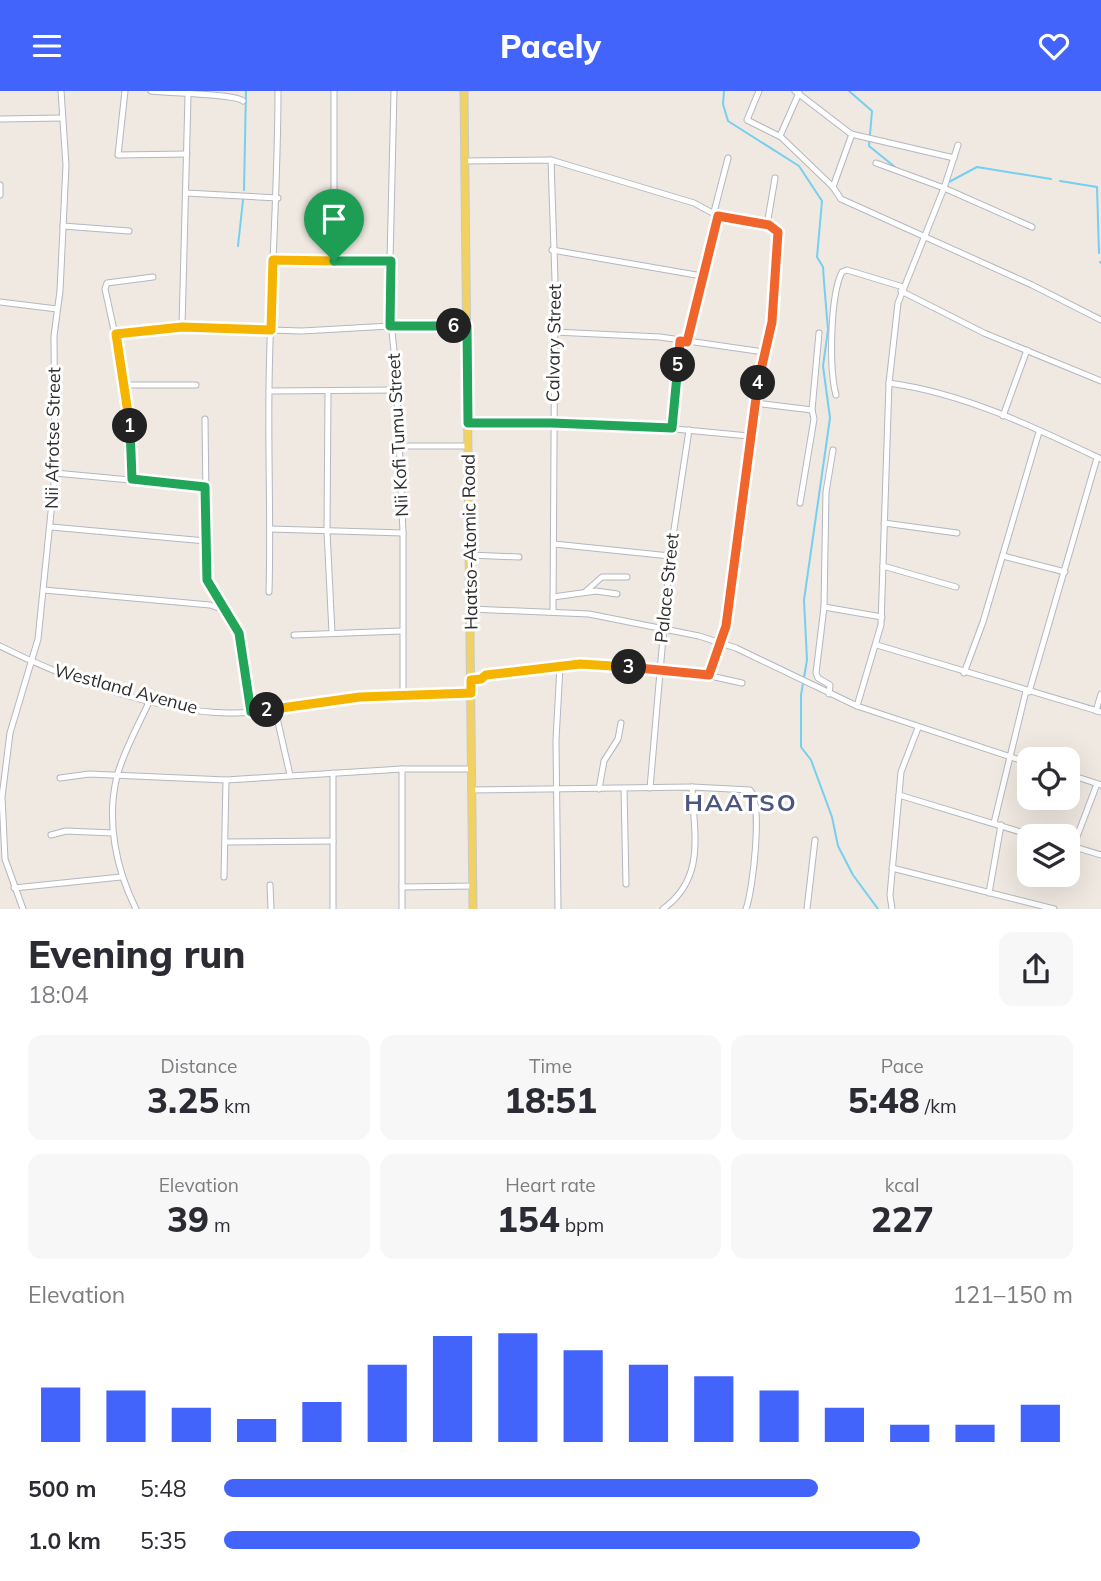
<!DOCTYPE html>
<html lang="en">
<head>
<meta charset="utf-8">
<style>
  :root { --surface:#fff; --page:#f7f7f7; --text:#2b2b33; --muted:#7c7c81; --accent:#4264fb }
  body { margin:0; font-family:Mulish,sans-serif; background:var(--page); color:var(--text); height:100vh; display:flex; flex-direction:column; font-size:26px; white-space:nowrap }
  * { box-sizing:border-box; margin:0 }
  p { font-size:23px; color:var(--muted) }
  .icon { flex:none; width:38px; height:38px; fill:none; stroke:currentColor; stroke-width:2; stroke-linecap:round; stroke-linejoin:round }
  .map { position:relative; height:818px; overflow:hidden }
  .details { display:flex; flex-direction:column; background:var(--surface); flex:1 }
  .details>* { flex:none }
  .controls { position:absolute; left:1017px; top:656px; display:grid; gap:14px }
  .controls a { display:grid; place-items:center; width:63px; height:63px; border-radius:14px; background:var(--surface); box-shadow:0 7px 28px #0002; font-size:35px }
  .pin { position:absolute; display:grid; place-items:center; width:60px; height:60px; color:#fff; margin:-72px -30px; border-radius:50% 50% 50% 0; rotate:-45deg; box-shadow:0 0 7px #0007 }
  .pin .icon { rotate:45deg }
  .km { position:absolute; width:35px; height:35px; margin:-18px; border-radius:50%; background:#222; color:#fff; font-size:19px; line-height:35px; text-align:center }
  .round { display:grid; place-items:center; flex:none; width:74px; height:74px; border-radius:14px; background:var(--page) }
  .head { display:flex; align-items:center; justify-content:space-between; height:119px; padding:0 28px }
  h1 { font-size:38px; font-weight:800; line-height:52px }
  .figures { display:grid; grid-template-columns:repeat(3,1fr); gap:10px; height:119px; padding:7px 28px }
  .figures div { display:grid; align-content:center; border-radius:14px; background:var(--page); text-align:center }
  .figures b { font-size:35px; font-weight:800 }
  .figures small { font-size:19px; font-weight:400 }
  .figures p { font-size:19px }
  .chart { height:196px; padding:14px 28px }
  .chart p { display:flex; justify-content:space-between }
  .chart svg { width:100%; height:126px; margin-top:7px; stroke:var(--accent); stroke-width:6 }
  ul { padding:0 28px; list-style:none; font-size:23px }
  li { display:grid; grid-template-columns:112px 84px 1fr; align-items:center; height:52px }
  li i { height:18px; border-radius:9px; background:var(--accent) }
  header { display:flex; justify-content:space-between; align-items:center; height:91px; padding:0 28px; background:var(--accent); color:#fff; font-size:32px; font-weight:800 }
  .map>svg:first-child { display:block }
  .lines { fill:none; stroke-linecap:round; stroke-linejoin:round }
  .stream { stroke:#75cff0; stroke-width:2 }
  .minor-casing { stroke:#b4b7c1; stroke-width:7 }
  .major-casing { stroke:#c9c9c9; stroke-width:9 }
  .minor { stroke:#fff; stroke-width:5 }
  .major { stroke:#f2d163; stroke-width:7 }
  .split-1-casing { stroke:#fff; stroke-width:14 }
  .split-2-casing { stroke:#fff; stroke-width:14 }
  .split-3-casing { stroke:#fff; stroke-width:14 }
  .split-4-casing { stroke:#fff; stroke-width:14 }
  .split-5-casing { stroke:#fff; stroke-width:14 }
  .split-6-casing { stroke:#fff; stroke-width:14 }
  .split-7-casing { stroke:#fff; stroke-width:14 }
  .split-1 { stroke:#f5b400; stroke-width:9 }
  .split-2 { stroke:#22a559; stroke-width:9 }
  .split-3 { stroke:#f5b400; stroke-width:9 }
  .split-4 { stroke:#f0652b; stroke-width:9 }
  .split-5 { stroke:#f0652b; stroke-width:9 }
  .split-6 { stroke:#22a559; stroke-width:9 }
  .split-7 { stroke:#22a559; stroke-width:9 }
  .labels { text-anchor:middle; stroke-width:6; stroke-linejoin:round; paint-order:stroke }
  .street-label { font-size:18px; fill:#2e2e2e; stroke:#fff }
  .district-label { font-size:24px; font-weight:bold; letter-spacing:2px; fill:#4d5680; stroke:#fff }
</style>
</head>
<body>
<header><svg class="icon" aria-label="menu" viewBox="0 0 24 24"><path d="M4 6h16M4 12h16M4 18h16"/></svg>Pacely<svg class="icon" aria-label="heart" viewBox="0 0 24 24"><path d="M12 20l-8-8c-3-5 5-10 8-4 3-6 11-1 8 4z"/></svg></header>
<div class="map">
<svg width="1101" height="818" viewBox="0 0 1101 818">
  <rect width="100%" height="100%" fill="#efe9e1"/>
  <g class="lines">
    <!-- stream -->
    <g class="stream">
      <polyline points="724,0 723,13 728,30 799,75 822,110 817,166 823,176 824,191 828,239 823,275 830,327 804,509 807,569 801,604 801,656 811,669 832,726 838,755 853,784 878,818"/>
      <polyline points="849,0 872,20 869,55 895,76"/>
      <polyline points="1060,90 1097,96 1099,162"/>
      <polyline points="949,91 977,76 1051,88"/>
      <polyline points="244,99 246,0"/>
      <polyline points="238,155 243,109"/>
      <polyline points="1100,171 1101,172"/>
    </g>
    <defs>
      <g id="minor">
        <polyline points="125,0 118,64 187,63"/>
        <path d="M 151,0 C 167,2 237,3 243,10"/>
        <polyline points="394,0 389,212 396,279 403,442 403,604"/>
        <polyline points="759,0 747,29 781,46 833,96 841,108 1032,194 1101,229"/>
        <polyline points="795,0 851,43 954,67"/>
        <polyline points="0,28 62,27"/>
        <polyline points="780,45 799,2"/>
        <polyline points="551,69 555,189 553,520"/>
        <polyline points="465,70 551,69 694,112 718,125 769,134 778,141 772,231 749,345 726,535 709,584"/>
        <polyline points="876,72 944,97 958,54"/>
        <polyline points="0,94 0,104"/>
        <polyline points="833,96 852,43"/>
        <polyline points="186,102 278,107"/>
        <polyline points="714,121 728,67"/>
        <polyline points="767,134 775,87"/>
        <polyline points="63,135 129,140"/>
        <polyline points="552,159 702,185"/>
        <polyline points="273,169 391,170"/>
        <polyline points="334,170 334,0"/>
        <polyline points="901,200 984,242 1101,290"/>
        <polyline points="0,211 57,218"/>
        <polyline points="182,236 188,5"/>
        <polyline points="554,241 660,246 764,261"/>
        <polyline points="116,243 182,236 302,240 390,235 467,235"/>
        <polyline points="687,251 718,125"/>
        <path d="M 889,292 C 963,302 1034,336 1101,368"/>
        <polyline points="126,294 196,294"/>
        <polyline points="269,300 397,299"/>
        <polyline points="328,302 327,440 332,542"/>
        <path d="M 836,304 C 829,278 830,205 842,181 L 847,179 L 903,196"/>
        <polyline points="755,312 812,319"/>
        <polyline points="1003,325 1027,259"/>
        <polyline points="205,328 207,489 239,542 251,621"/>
        <polyline points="468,332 633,334 749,345"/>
        <polyline points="672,337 680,250"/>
        <polyline points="399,355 468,355"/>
        <polyline points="833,359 826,401 824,516 882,526"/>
        <polyline points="55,382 205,396"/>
        <polyline points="132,388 126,294 105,198 107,192 153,186"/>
        <polyline points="800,412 814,328 812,319 819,242"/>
        <polyline points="884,432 957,442"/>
        <polyline points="51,436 206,450"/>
        <polyline points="271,438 403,442"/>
        <polyline points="554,453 670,465"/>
        <polyline points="470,464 519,466"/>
        <polyline points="1003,465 1065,481"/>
        <polyline points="883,475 956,496"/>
        <polyline points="44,499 210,514 227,520"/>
        <path d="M 269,501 C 271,433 268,366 269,298 C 270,199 278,100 278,0"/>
        <polyline points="585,501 602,486 627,486"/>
        <polyline points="553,506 596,500 617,503"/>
        <polyline points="824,516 816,582 818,587 830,594 829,603"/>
        <polyline points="471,518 589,523 699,545 736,557 857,615 1029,672"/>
        <polyline points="294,544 401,540"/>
        <polyline points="877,554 1101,621"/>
        <path d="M 0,555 C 61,586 159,621 228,622 C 265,623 302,612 339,608 C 382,603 427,603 471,602"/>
        <polyline points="964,582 983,531 1039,341"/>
        <polyline points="471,589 481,588 486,584 598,573 697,582 742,592"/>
        <polyline points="1029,601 1097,367"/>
        <polyline points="857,615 881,534 889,292 898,212 944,97 1032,136"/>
        <polyline points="275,618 290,684"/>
        <polyline points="1096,620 1101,603"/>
        <polyline points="1068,683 1101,694"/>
        <polyline points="60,687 89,683 226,689 402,678 471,678"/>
        <polyline points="650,697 670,465 689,339"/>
        <polyline points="599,698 604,670 618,648 621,632"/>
        <polyline points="624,698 626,793"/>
        <path d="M 471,699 L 692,696 L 750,699 C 763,712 753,799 746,818"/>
        <polyline points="899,704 1037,746"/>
        <polyline points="994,732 1026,600"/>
        <polyline points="51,744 66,740 113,742"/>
        <polyline points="226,751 333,750"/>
        <polyline points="1068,754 1101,764"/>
        <polyline points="1073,756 1097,693"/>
        <polyline points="892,777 1054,818"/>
        <polyline points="224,786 226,689"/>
        <polyline points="270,794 271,818"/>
        <polyline points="402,796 473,795"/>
        <polyline points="14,797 121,786"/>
        <polyline points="989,802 1001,734"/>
        <polyline points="23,818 5,768 2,706 10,642 38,548 55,382 54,245 60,200 66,74 61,0"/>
        <path d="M 136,818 C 116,778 106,730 117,685 C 124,659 139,633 150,609"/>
        <polyline points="333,818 333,682"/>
        <polyline points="402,818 402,678"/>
        <polyline points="558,818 556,649 560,575"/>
        <path d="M 663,818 C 706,787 694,743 692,696"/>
        <polyline points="807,818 815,749"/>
        <polyline points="892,818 890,804 901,681 918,637"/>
      </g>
      <polyline id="major" points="464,0 473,818"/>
    </defs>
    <!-- minor casing -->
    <use href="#minor" class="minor-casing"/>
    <!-- major casing -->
    <use href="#major" class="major-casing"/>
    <!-- minor -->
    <use href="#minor" class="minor"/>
    <!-- major -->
    <use href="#major" class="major"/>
  </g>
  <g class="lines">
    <defs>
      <polyline id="split-1" points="130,335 116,243 182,236 271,239 273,169 334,170"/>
      <polyline id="split-2" points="130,335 132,388 205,396 207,489 239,542 251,621 267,619"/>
      <polyline id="split-3" points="267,619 360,606 471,602 471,589 481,588 486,584 580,573 629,576"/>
      <polyline id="split-4" points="629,576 709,584 726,535 758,292"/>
      <polyline id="split-5" points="678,274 680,250 687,251 718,125 769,134 778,141 772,231 758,292"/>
      <polyline id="split-6" points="454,235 467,235 468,332 552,332 672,337 678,274"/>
      <polyline id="split-7" points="334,170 391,170 390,235 454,235"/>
    </defs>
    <!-- split-1 casing -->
    <use href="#split-1" class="split-1-casing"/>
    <!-- split-2 casing -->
    <use href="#split-2" class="split-2-casing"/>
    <!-- split-3 casing -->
    <use href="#split-3" class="split-3-casing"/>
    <!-- split-4 casing -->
    <use href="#split-4" class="split-4-casing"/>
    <!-- split-5 casing -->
    <use href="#split-5" class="split-5-casing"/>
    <!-- split-6 casing -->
    <use href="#split-6" class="split-6-casing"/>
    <!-- split-7 casing -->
    <use href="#split-7" class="split-7-casing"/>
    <!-- split-1 -->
    <use href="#split-1" class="split-1"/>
    <!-- split-2 -->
    <use href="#split-2" class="split-2"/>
    <!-- split-3 -->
    <use href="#split-3" class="split-3"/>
    <!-- split-4 -->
    <use href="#split-4" class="split-4"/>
    <!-- split-5 -->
    <use href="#split-5" class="split-5"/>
    <!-- split-6 -->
    <use href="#split-6" class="split-6"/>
    <!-- split-7 -->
    <use href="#split-7" class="split-7"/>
  </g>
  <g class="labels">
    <!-- street labels -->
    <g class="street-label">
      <text transform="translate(554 252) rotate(-89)" y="6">Calvary Street</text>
      <text transform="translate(398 344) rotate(-93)" y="6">Nii Kofi Tumu Street</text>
      <text transform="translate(53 347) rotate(-89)" y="6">Nii Afrotse Street</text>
      <text transform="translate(470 451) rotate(-91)" y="6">Haatso-Atomic Road</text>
      <text transform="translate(667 497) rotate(-84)" y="6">Palace Street</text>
      <text transform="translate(126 598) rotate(15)" y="6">Westland Avenue</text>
    </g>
    <!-- district labels -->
    <g class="district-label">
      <text x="741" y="720">HAATSO</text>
    </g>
  </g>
</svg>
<div class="controls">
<a><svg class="icon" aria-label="locate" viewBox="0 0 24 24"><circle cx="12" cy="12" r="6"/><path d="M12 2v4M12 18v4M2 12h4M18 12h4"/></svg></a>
<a><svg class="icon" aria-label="layers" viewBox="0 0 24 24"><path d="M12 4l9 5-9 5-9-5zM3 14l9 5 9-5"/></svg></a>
</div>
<div class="pin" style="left:334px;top:170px;background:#1e9e55"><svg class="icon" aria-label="arrive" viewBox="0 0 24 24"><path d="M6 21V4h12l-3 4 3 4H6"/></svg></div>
<b class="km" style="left:130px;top:335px">1</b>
<b class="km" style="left:267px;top:619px">2</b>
<b class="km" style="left:629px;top:576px">3</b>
<b class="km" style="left:758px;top:292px">4</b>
<b class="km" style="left:678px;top:274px">5</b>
<b class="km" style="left:454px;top:235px">6</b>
</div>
<section class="details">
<div class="head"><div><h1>Evening run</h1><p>18:04</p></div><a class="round"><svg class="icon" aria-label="share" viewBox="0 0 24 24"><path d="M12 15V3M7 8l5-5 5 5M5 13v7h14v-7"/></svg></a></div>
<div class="figures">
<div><p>Distance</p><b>3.25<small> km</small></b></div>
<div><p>Time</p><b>18:51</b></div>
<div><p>Pace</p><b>5:48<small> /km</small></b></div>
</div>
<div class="figures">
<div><p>Elevation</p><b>39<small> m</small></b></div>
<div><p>Heart rate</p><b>154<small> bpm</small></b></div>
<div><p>kcal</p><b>227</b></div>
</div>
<div class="chart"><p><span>Elevation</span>121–150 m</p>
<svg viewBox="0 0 160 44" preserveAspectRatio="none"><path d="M5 44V25M15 44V26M25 44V32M35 44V36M45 44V30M55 44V17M65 44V7M75 44V6M85 44V12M95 44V17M105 44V21M115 44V26M125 44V32M135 44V38M145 44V38M155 44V31"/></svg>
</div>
<ul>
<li><b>500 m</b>5:48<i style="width:70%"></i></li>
<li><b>1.0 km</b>5:35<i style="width:82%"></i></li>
</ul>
</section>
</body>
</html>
